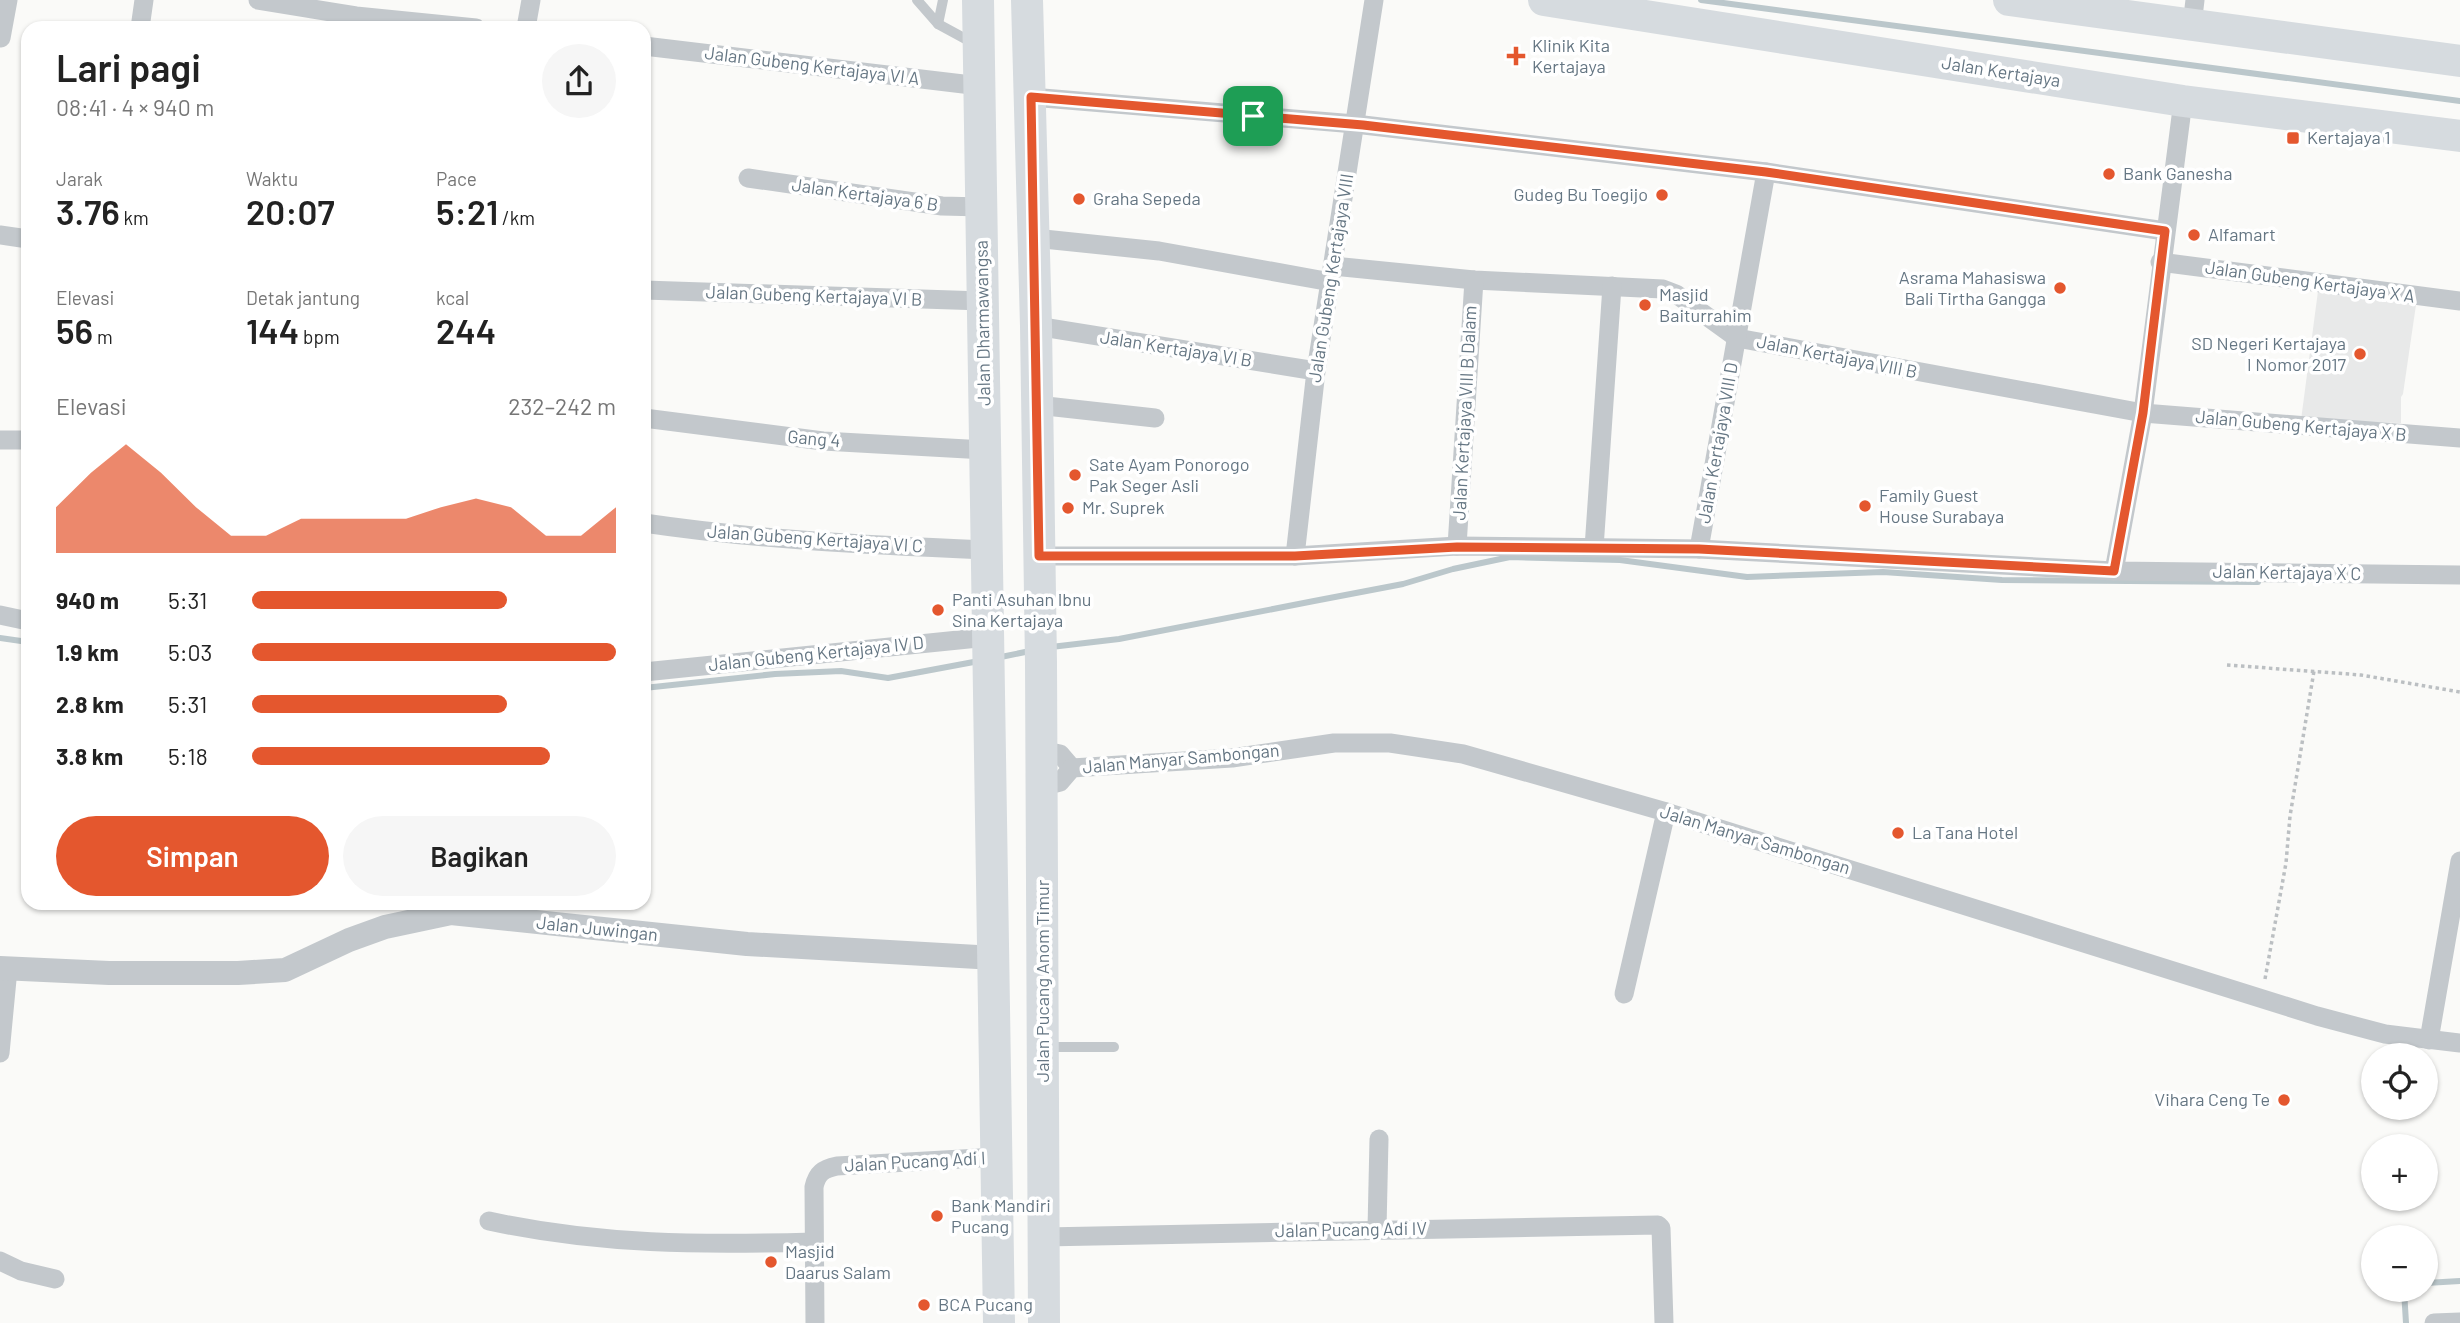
<!DOCTYPE html>
<html lang="id">
<head>
<meta charset="utf-8">
<style>
  :root { --surface:#fff; --page:#f6f6f6; --text:#222; --muted:#767676; --accent:#e4572e }
  body { margin:0; font-family:Barlow,sans-serif; background:var(--page); color:var(--text); height:100vh; display:flex; flex-direction:column; font-size:26px; white-space:nowrap }
  * { box-sizing:border-box; margin:0 }
  p { font-size:23px; color:var(--muted) }
  .icon { flex:none; width:38px; height:38px; fill:none; stroke:currentColor; stroke-width:2; stroke-linecap:round; stroke-linejoin:round }
  .map { position:relative; flex:1; overflow:hidden }
  .drawer { position:absolute; left:21px; top:21px; width:630px; height:889px; display:flex; flex-direction:column; background:var(--surface); border-radius:21px; box-shadow:0 2px 5px #0004 }
  .drawer>* { flex:none }
  .buttons { position:absolute; left:2361px; top:1043px; display:grid; gap:14px }
  .buttons a { display:grid; place-items:center; width:77px; height:77px; border-radius:50%; background:var(--surface); box-shadow:0 2px 5px #0004; font-size:35px }
  .pin { position:absolute; display:grid; place-items:center; width:60px; height:60px; color:#fff; margin:-30px; border-radius:14px; box-shadow:0 4px 10px #0006 }
  .round { display:grid; place-items:center; flex:none; width:74px; height:74px; border-radius:37px; background:var(--page) }
  .summary { display:flex; align-items:center; justify-content:space-between; height:119px; padding:0 35px }
  h1 { font-size:38px; font-weight:600; line-height:52px }
  .metrics { display:grid; grid-template-columns:repeat(3,1fr); gap:10px; height:119px; padding:7px 35px }
  .metrics div { display:grid; align-content:center }
  .metrics b { font-size:35px; font-weight:600 }
  .metrics small { font-size:19px; font-weight:400 }
  .metrics p { font-size:19px }
  .chart { height:196px; padding:14px 35px }
  .chart p { display:flex; justify-content:space-between }
  .chart svg { width:100%; height:126px; margin-top:7px; fill:var(--accent); opacity:.7 }
  .action { display:flex; gap:14px; margin-top:auto; padding:14px 35px }
  .action a { flex:1; height:80px; border-radius:42px; background:var(--accent); color:#fff; font-size:28px; font-weight:600; line-height:80px; text-align:center }
  .action a+a { background:var(--page); color:var(--text) }
  ul { padding:0 35px; list-style:none; font-size:23px }
  li { display:grid; grid-template-columns:112px 84px 1fr; align-items:center; height:52px }
  li i { height:18px; border-radius:9px; background:var(--accent) }
  .map>svg:first-child { display:block }
  .built { fill:#e8e9e9 }
  .lines { fill:none; stroke-linecap:round; stroke-linejoin:round }
  .stream { stroke:#bbc7cb; stroke-width:6 }
  .path { stroke:#bbbfc2; stroke-width:3.5; stroke-dasharray:3.5 3.5; stroke-linecap:butt }
  .service { stroke:#c3c8cc; stroke-width:10 }
  .minor { stroke:#c3c8cc; stroke-width:19 }
  .tertiary { stroke:#c3c8cc; stroke-width:24 }
  .primary { stroke:#d6dbdf; stroke-width:32 }
  .route-casing { stroke:#fff; stroke-width:14 }
  .route { stroke:#e4572e; stroke-width:9 }
  .poi-dot { fill:#e4572e; stroke:#fff; stroke-width:2.5 }
  .labels { text-anchor:middle; stroke-width:7; stroke-linejoin:round; paint-order:stroke }
  .poi-label { font-size:18px; fill:#657683; stroke:#fff; text-anchor:start }
  .street-label { font-size:18px; fill:#657683; stroke:#fff }
</style>
</head>
<body>
<div class="map">
<svg width="2460" height="1323" viewBox="0 0 2460 1323">
  <rect width="100%" height="100%" fill="#fafaf8"/>
  <!-- built -->
  <polygon class="built" points="2318,291 2417,298 2403,394 2401,397 2401,423 2301,420"/>
  <g class="lines">
    <!-- stream -->
    <g class="stream">
      <polyline points="1701,0 2460,101"/>
      <polyline points="0,638 28,642"/>
      <polyline points="1051,647 1119,639 1314,601 1403,584 1453,569 1510,557 1620,560 1747,577 1883,572 2002,580 2258,582"/>
      <polyline points="996,658 1030,651"/>
      <polyline points="644,688 775,674 841,671 888,678 979,661"/>
      <polyline points="2426,1283 2460,1281"/>
      <polyline points="2404,1290 2406,1323"/>
    </g>
    <!-- path -->
    <g class="path">
      <polyline points="2227,665 2361,675 2460,692"/>
      <polyline points="2265,979 2286,863 2290,816 2314,671"/>
    </g>
    <!-- service -->
    <g class="service">
      <polyline points="917,0 938,24 973,43"/>
      <polyline points="938,24 943,0"/>
      <polyline points="1047,1047 1114,1047"/>
    </g>
    <!-- minor -->
    <g class="minor">
      <polyline points="258,0 356,16 476,28"/>
      <polyline points="2192,25 2195,0"/>
      <polyline points="140,28 144,0"/>
      <polyline points="526,28 531,0"/>
      <polyline points="1,38 8,0"/>
      <polyline points="644,46 980,86"/>
      <polyline points="1031,97 1355,124 1766,172 2165,231"/>
      <polyline points="748,178 942,206 982,207"/>
      <polyline points="0,235 28,239"/>
      <polyline points="1034,238 1159,251 1331,282"/>
      <polyline points="2160,262 2460,301"/>
      <polyline points="1333,266 1474,280 1663,289 1676,294 1737,338 2143,413 2460,438"/>
      <polyline points="644,290 983,301"/>
      <polyline points="1036,326 1316,371"/>
      <polyline points="1037,405 1155,418"/>
      <polyline points="644,418 823,441 985,450"/>
      <polyline points="0,440 28,440"/>
      <path d="M 644,523 C 758,540 872,545 986,550"/>
      <polyline points="1457,546 1474,280"/>
      <polyline points="1594,548 1612,286"/>
      <polyline points="1699,549 1766,172"/>
      <polyline points="1039,556 1295,556 1457,546 1699,549 2114,571 2460,575"/>
      <polyline points="1295,556 1316,371 1374,0"/>
      <polyline points="2114,571 2143,413 2183,101"/>
      <polyline points="0,615 28,621"/>
      <polyline points="644,672 988,637"/>
      <polyline points="1041,750 1060,754 1072,768"/>
      <polyline points="1041,787 1060,782 1072,768 1232,758 1334,743 1390,743 1463,754 1666,812 2317,1016 2385,1034 2460,1043"/>
      <polyline points="1624,994 1666,812"/>
      <polyline points="2429,1040 2460,861"/>
      <polyline points="0,1053 8,969"/>
      <path d="M 489,1221 C 599,1245 702,1245 814,1242"/>
      <polyline points="1377,1229 1379,1139"/>
      <polyline points="1044,1237 1658,1225 1661,1228 1664,1323"/>
      <polyline points="0,1261 21,1271 55,1279"/>
      <path d="M 815,1323 L 814,1187 C 817,1173 823,1169 837,1166 L 997,1157"/>
      <polyline points="2434,1323 2460,1322"/>
    </g>
    <!-- tertiary -->
    <polyline class="tertiary" points="0,968 109,973 238,973 285,970 349,940 385,927 451,913 747,944 995,958"/>
    <!-- primary -->
    <g class="primary">
      <polyline points="978,0 999,1323"/>
      <polyline points="1027,0 1036,326 1041,663 1044,1323"/>
      <polyline points="1544,0 2183,101 2460,136"/>
      <polyline points="2009,0 2460,61"/>
    </g>
  </g>
  <g class="lines">
    <defs>
      <polygon id="route" points="1031,97 1363,125 1766,172 2165,231 2143,413 2114,571 1699,549 1457,547 1295,556 1039,556"/>
    </defs>
    <!-- route casing -->
    <use href="#route" class="route-casing"/>
    <!-- route -->
    <use href="#route" class="route"/>
  </g>
  <!-- markers -->
  <g class="poi-dot">
    <path d="M1512.5 45.5h7v7h7v7h-7v7h-7v-7h-7v-7h7z"/>
    <rect x="2286" y="131" width="14" height="14" rx="3.5"/>
    <circle cx="2109" cy="174" r="7"/>
    <circle cx="1662" cy="195" r="7"/>
    <circle cx="1079" cy="199" r="7"/>
    <circle cx="2194" cy="235" r="7"/>
    <circle cx="2060" cy="288" r="7"/>
    <circle cx="1645" cy="305" r="7"/>
    <circle cx="2360" cy="354" r="7"/>
    <circle cx="1075" cy="475" r="7"/>
    <circle cx="1865" cy="506" r="7"/>
    <circle cx="1068" cy="508" r="7"/>
    <circle cx="938" cy="610" r="7"/>
    <circle cx="1898" cy="833" r="7"/>
    <circle cx="2284" cy="1100" r="7"/>
    <circle cx="937" cy="1216" r="7"/>
    <circle cx="771" cy="1262" r="7"/>
    <circle cx="924" cy="1305" r="7"/>
  </g>
  <g class="labels">
    <!-- poi labels -->
    <g class="poi-label">
      <text x="1532" y="52">Klinik Kita<tspan x="1532" dy="21">Kertajaya</tspan></text>
      <text x="2307" y="144">Kertajaya 1</text>
      <text x="2123" y="180">Bank Ganesha</text>
      <text x="1648" y="201" text-anchor="end">Gudeg Bu Toegijo</text>
      <text x="1093" y="205">Graha Sepeda</text>
      <text x="2208" y="241">Alfamart</text>
      <text x="2046" y="284" text-anchor="end">Asrama Mahasiswa<tspan x="2046" dy="21">Bali Tirtha Gangga</tspan></text>
      <text x="1659" y="301">Masjid<tspan x="1659" dy="21">Baiturrahim</tspan></text>
      <text x="2346" y="350" text-anchor="end">SD Negeri Kertajaya<tspan x="2346" dy="21">I Nomor 2017</tspan></text>
      <text x="1089" y="471">Sate Ayam Ponorogo<tspan x="1089" dy="21">Pak Seger Asli</tspan></text>
      <text x="1879" y="502">Family Guest<tspan x="1879" dy="21">House Surabaya</tspan></text>
      <text x="1082" y="514">Mr. Suprek</text>
      <text x="952" y="606">Panti Asuhan Ibnu<tspan x="952" dy="21">Sina Kertajaya</tspan></text>
      <text x="1912" y="839">La Tana Hotel</text>
      <text x="2270" y="1106" text-anchor="end">Vihara Ceng Te</text>
      <text x="951" y="1212">Bank Mandiri<tspan x="951" dy="21">Pucang</tspan></text>
      <text x="785" y="1258">Masjid<tspan x="785" dy="21">Daarus Salam</tspan></text>
      <text x="938" y="1311">BCA Pucang</text>
    </g>
    <!-- street labels -->
    <g class="street-label">
      <text transform="translate(812 66) rotate(7)" y="6">Jalan Gubeng Kertajaya VI A</text>
      <text transform="translate(2001 72) rotate(9)" y="6">Jalan Kertajaya</text>
      <text transform="translate(865 195) rotate(8)" y="6">Jalan Kertajaya 6 B</text>
      <text transform="translate(1331 278) rotate(-81)" y="6">Jalan Gubeng Kertajaya VIII</text>
      <text transform="translate(2310 282) rotate(8)" y="6">Jalan Gubeng Kertajaya X A</text>
      <text transform="translate(814 296) rotate(2)" y="6">Jalan Gubeng Kertajaya VI B</text>
      <text transform="translate(983 323) rotate(-91)" y="6">Jalan Dharmawangsa</text>
      <text transform="translate(1176 349) rotate(9)" y="6">Jalan Kertajaya VI B</text>
      <text transform="translate(1837 357) rotate(11)" y="6">Jalan Kertajaya VIII B</text>
      <text transform="translate(1465 413) rotate(-87)" y="6">Jalan Kertajaya VIII B Dalam</text>
      <text transform="translate(2301 426) rotate(5)" y="6">Jalan Gubeng Kertajaya X B</text>
      <text transform="translate(814 439) rotate(5)" y="6">Gang 4</text>
      <text transform="translate(1718 443) rotate(-80)" y="6">Jalan Kertajaya VIII D</text>
      <text transform="translate(815 539) rotate(4)" y="6">Jalan Gubeng Kertajaya VI C</text>
      <text transform="translate(2287 573) rotate(1)" y="6">Jalan Kertajaya X C</text>
      <text transform="translate(816 654) rotate(-6)" y="6">Jalan Gubeng Kertajaya IV D</text>
      <text transform="translate(1181 759) rotate(-5)" y="6">Jalan Manyar Sambongan</text>
      <text transform="translate(1755 840) rotate(17)" y="6">Jalan Manyar Sambongan</text>
      <text transform="translate(597 929) rotate(6)" y="6">Jalan Juwingan</text>
      <text transform="translate(1043 981) rotate(-90)" y="6">Jalan Pucang Anom Timur</text>
      <text transform="translate(915 1162) rotate(-3)" y="6">Jalan Pucang Adi I</text>
      <text transform="translate(1351 1230) rotate(-1)" y="6">Jalan Pucang Adi IV</text>
    </g>
  </g>
</svg>
<div class="buttons">
<a><svg class="icon" aria-label="locate" viewBox="0 0 24 24"><circle cx="12" cy="12" r="6"/><path d="M12 2v4M12 18v4M2 12h4M18 12h4"/></svg></a>
<a>+</a>
<a>−</a>
</div>
<div class="pin" style="left:1253px;top:116px;background:#1e9e55"><svg class="icon" aria-label="arrive" viewBox="0 0 24 24"><path d="M6 21V4h12l-3 4 3 4H6"/></svg></div>
<section class="drawer">
<div class="summary"><div><h1>Lari pagi</h1><p>08:41 · 4 × 940 m</p></div><a class="round"><svg class="icon" aria-label="share" viewBox="0 0 24 24"><path d="M12 15V3M7 8l5-5 5 5M5 13v7h14v-7"/></svg></a></div>
<div class="metrics">
<div><p>Jarak</p><b>3.76<small> km</small></b></div>
<div><p>Waktu</p><b>20:07</b></div>
<div><p>Pace</p><b>5:21<small> /km</small></b></div>
</div>
<div class="metrics">
<div><p>Elevasi</p><b>56<small> m</small></b></div>
<div><p>Detak jantung</p><b>144<small> bpm</small></b></div>
<div><p>kcal</p><b>244</b></div>
</div>
<div class="chart"><p><span>Elevasi</span>232–242 m</p>
<svg viewBox="0 0 160 44" preserveAspectRatio="none"><path d="M0 44V28L10 16L20 6L30 16L40 28L50 38L60 38L70 32L80 32L90 32L100 32L110 28L120 25L130 28L140 38L150 38L160 28V44z"/></svg>
</div>
<ul>
<li><b>940 m</b>5:31<i style="width:70%"></i></li>
<li><b>1.9 km</b>5:03<i style="width:100%"></i></li>
<li><b>2.8 km</b>5:31<i style="width:70%"></i></li>
<li><b>3.8 km</b>5:18<i style="width:82%"></i></li>
</ul>
<div class="action"><a>Simpan</a><a>Bagikan</a></div>
</section>
</div>
</body>
</html>
